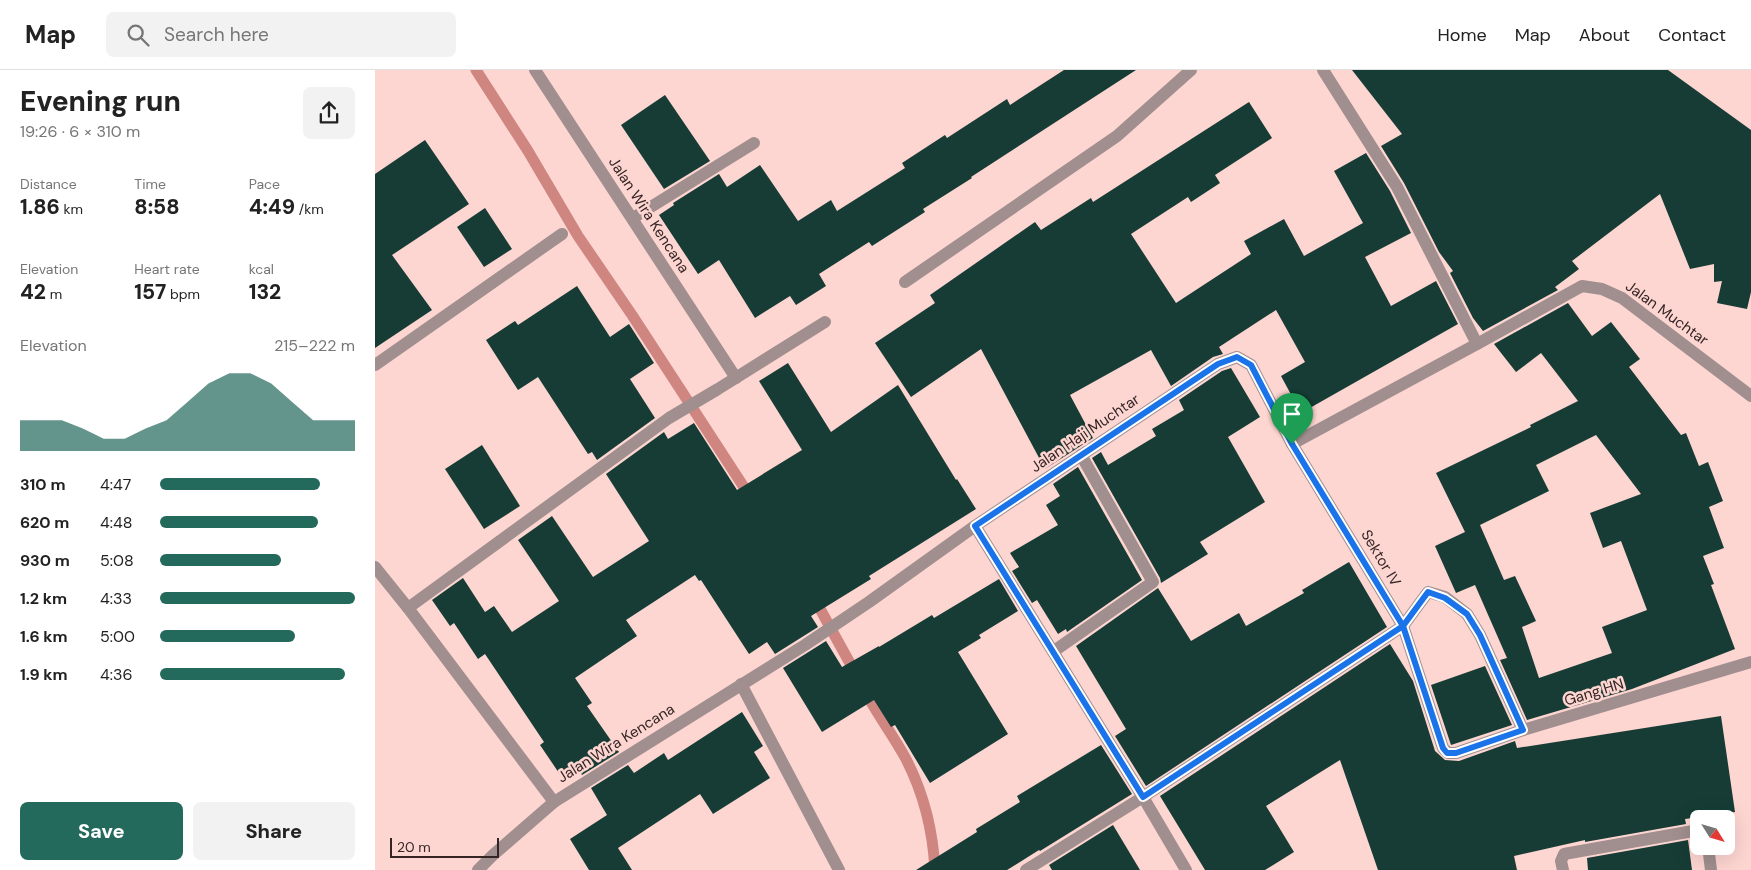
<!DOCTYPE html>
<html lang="en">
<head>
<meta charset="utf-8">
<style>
  :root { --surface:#fff; --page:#f2f2f2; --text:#222; --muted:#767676; --line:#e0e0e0; --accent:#23695c }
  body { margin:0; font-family:"DM Sans",sans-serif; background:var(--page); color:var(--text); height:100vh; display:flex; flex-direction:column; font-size:19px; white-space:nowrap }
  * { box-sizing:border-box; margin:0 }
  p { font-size:16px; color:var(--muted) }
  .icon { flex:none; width:28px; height:28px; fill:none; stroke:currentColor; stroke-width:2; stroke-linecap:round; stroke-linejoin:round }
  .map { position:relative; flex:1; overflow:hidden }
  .details { display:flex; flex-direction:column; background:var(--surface); width:375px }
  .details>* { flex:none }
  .needle { width:32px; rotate:127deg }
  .controls { position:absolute; left:1315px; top:740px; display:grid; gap:10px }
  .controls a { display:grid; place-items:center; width:45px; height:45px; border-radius:8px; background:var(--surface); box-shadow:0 5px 20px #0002; font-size:25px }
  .scale { position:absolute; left:15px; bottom:12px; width:109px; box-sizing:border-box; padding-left:5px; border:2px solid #342524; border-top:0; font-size:14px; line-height:18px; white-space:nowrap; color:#342524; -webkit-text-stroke:4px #fdd5d1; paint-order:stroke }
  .pin { position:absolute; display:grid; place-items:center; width:42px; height:42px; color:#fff; margin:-51px -21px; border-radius:50% 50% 50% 0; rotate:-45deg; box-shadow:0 0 5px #0007 }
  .pin .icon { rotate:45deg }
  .round { display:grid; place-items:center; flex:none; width:52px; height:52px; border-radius:8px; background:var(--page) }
  .head { display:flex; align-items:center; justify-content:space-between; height:85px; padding:0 20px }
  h1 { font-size:28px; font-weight:800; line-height:38px }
  .stats { display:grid; grid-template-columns:repeat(3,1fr); gap:8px; height:85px; padding:5px 20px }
  .stats div { display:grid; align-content:center }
  .stats b { font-size:21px; font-weight:800 }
  .stats small { font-size:14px; font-weight:400 }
  .stats p { font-size:14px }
  .chart { height:140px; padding:10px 20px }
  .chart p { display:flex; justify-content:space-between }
  .chart svg { width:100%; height:90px; margin-top:5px; fill:var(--accent); opacity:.7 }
  .button { display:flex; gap:10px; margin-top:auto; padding:10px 20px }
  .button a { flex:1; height:58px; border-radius:8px; background:var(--accent); color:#fff; font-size:20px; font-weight:800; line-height:58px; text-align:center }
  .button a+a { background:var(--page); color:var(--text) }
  ul { padding:0 20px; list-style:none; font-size:16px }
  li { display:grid; grid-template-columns:80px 60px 1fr; align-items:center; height:38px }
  li i { height:12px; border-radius:6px; background:var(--accent) }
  header { display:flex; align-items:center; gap:30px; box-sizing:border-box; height:70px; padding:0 25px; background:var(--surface); border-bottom:1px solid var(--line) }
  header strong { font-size:24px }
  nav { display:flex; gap:28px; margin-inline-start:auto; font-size:18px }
  .search { width:350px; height:45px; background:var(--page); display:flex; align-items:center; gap:12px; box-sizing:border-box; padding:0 18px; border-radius:8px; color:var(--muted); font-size:19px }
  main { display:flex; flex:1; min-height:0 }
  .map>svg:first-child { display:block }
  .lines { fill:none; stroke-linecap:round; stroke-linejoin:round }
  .stream { stroke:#cf8680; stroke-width:11 }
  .building { fill:#163c35; fill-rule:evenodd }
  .lane { stroke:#a08f8e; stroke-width:12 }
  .street { stroke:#a08f8e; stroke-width:12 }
  .route-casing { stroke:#fff; stroke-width:10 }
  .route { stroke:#1a73e8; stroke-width:6 }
  .labels { text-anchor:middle; stroke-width:5; stroke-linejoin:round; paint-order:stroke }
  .street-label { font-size:15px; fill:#342524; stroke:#fdd5d1 }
</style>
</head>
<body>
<header>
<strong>Map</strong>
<div class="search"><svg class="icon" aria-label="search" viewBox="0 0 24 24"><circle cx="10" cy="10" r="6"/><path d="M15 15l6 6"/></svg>Search here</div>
<nav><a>Home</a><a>Map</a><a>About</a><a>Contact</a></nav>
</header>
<main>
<section class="details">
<div class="head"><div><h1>Evening run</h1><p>19:26 · 6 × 310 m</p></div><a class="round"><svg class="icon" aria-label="share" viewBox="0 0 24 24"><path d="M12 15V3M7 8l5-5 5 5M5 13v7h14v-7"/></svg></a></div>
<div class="stats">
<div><p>Distance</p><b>1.86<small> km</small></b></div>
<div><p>Time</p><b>8:58</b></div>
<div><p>Pace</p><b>4:49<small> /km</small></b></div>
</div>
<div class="stats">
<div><p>Elevation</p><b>42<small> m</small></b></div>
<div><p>Heart rate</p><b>157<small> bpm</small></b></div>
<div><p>kcal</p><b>132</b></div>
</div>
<div class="chart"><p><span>Elevation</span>215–222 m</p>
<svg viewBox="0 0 160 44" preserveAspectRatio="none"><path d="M0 44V29L10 29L20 29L30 33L40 38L50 38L60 33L70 29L80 20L90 11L100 6L110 6L120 11L130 20L140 29L150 29L160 29V44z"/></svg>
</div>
<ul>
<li><b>310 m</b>4:47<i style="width:82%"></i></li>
<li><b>620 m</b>4:48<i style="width:81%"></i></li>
<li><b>930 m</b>5:08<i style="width:62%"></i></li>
<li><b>1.2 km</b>4:33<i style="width:100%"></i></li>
<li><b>1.6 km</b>5:00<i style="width:69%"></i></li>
<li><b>1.9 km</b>4:36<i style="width:95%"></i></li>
</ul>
<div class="button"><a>Save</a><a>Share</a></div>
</section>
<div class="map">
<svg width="1376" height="800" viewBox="0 0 1376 800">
  <rect width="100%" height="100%" fill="#fdd5d1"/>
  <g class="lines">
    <!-- stream -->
    <g class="stream">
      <polyline points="101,0 153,81 203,166 257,245 376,428"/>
      <polyline points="439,528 482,606"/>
      <path d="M 489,620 C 502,644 518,665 531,689 C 549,724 558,761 560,800"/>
    </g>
  </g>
  <!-- building -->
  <g class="building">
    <polygon points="689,0 761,0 596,107 597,108 548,139 550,142 497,176 494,172 444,204 451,216 421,235 415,226 380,248 344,190 323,204 284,145 299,135 298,133 344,104 352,117 385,95 423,151 456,130 462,141 530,98 527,93 570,65 572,68 632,29 635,35"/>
    <polygon points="977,0 1293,0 1376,60 1376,222 1372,239 1342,233 1347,211 1339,212 1339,194 1315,199 1285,124 1197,191 1204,199 1180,217 1183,220 1108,261 1098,248 1075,203 1078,201 1064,182 1029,113 1006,76 1027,64"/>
    <polygon points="290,25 335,91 289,119 246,55"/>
    <polygon points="874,32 897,68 840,105 845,113 816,132 813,127 756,164 801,233 876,184 869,171 909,149 929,186 988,153 959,101 991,83 1015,121 1036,163 990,187 1016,236 1061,211 1083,254 926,343 906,306 930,292 901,240 844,277 848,284 838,287 796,316 776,280 695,325 718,368 670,399 606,279 536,327 500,273 560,233 555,225 660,152 666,160 716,128 718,132"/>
    <polygon points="50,70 94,134 17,185 57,240 0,278 0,104"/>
    <polygon points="110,138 137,179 109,197 82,157"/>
    <polygon points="202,216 235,267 254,254 279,293 255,309 280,348 222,390 217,382 213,384 163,307 143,320 111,270 140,251 143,255"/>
    <path d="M 1193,233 L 1217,266 L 1236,252 L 1265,289 L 1254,297 L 1306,365 L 1311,363 L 1324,396 L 1333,392 L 1348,431 L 1334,437 L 1349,478 L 1328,486 L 1339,514 L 1336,515 L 1360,579 L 1257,619 L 1152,650 L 1125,590 L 1132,588 L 1100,515 L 1081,523 L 1060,476 L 1090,462 L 1061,403 L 1156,357 L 1155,355 L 1203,331 L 1166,283 L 1141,302 L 1119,274 ZM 1221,365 L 1266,424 L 1215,443 L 1228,478 L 1246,471 L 1272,540 L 1227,557 L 1237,583 L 1164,608 L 1147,557 L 1161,551 L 1140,506 L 1129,510 L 1105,455 L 1174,421 L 1161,395 Z"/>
    <polygon points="413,293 456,362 523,315 581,410 582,409 601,439 494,506 496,509 436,546 443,557 400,584 392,572 374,584 326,510 324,511 320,505 251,550 262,566 200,608 217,633 212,636 244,682 207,705 201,696 186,706 165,675 169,672 110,584 103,589 79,553 75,556 57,530 88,508 110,542 119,536 137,562 184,531 143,470 177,446 218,507 274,471 231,404 289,362 293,369 319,353 362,420 427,380 384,311"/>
    <polygon points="856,298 885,347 853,367 890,432 825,472 833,484 786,513 785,508 717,388 726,382 733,395 781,366 777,359 809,340 804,330 847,301"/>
    <polygon points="107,375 145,436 109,459 70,399"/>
    <polygon points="703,397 767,510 692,562 691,559 683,564 662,530 657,533 637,501 644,497 635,483 683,455 671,435 685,426 678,414"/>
    <polygon points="974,492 1012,557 771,716 740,666 751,659 701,576 783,518 816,571 864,543 871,556 929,523 927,520"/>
    <polygon points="624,509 643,541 604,565 606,568 583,582 633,664 555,713 520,655 516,657 499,630 447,662 408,598 451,571 467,597 504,576 504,577 557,545 559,548"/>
    <polygon points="1015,574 1038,611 1060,681 1070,690 1084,691 1140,671 1142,678 1346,646 1360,742 1310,749 1311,754 1210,772 1210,770 1139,786 1142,800 1003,800 965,690 891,736 919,782 890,800 830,800 785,726"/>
    <polygon points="1110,596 1137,655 1076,675 1056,615"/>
    <polygon points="367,642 388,676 379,682 395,708 338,744 325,724 243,778 257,800 214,800 195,769 232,745 216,718 253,695 259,703 289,683 293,690"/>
    <polygon points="726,675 757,724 665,781 664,780 632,800 541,800 602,762 601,759 645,732 642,726"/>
    <polygon points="738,755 765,800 677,800 674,795"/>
    <polygon points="1313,770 1317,800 1213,800 1212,788"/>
  </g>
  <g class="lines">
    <!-- lane -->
    <g class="lane">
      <polyline points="1028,556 1053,522 1070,527 1092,544 1105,565 1148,660"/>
      <polyline points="1333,776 1336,800"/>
      <polyline points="1188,800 1186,791 1189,784 1318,761 1324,764"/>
    </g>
    <!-- street -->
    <g class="street">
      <polyline points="160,0 361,308"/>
      <polyline points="948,0 1022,117 1102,274 1207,216 1227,219 1247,228 1376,326"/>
      <polyline points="258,148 379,73"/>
      <polyline points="530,212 742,66 816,0"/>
      <polyline points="0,295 187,164"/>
      <polyline points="917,374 1102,274"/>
      <polyline points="600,456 768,727 811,800"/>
      <polyline points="0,497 33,538 179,732 430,575 494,532 600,456 843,294 862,287 876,295 917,374 1028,556 1068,678 1073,683 1081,683 1148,660 1376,592"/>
      <polyline points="33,538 294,348 343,319 450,252"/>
      <polyline points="679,581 778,512 706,385"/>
      <polyline points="366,614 464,800"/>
      <polyline points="103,800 118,785 179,732"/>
      <polyline points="651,800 768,727 1028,556"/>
    </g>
  </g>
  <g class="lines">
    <defs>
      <polyline id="route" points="917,374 876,295 862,287 843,294 600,456 768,727 1028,556 1068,678 1072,683 1081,683 1148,660 1105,565 1092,544 1070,528 1053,522 1028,556 917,374"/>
    </defs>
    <!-- route casing -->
    <use href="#route" class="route-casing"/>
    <!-- route -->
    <use href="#route" class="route"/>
  </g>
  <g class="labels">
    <!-- street labels -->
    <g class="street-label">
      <text transform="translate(274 145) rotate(57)" y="5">Jalan Wira Kencana</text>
      <text transform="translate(1292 243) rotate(36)" y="5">Jalan Muchtar</text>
      <text transform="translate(710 363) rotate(-34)" y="5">Jalan Haji Muchtar</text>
      <text transform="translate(1006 488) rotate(59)" y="5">Sektor IV</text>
      <text transform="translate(1219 622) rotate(-17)" y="5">Gang HN</text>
      <text transform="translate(241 673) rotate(-32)" y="5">Jalan Wira Kencana</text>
    </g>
  </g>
</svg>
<div class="controls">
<a><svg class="needle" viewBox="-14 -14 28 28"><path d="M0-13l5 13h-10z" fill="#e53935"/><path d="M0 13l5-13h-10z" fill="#767676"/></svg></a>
</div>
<div class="scale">20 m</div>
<div class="pin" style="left:917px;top:374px;background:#1e9e55"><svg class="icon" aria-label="arrive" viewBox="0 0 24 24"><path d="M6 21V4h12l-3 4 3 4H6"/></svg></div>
</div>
</main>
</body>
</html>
